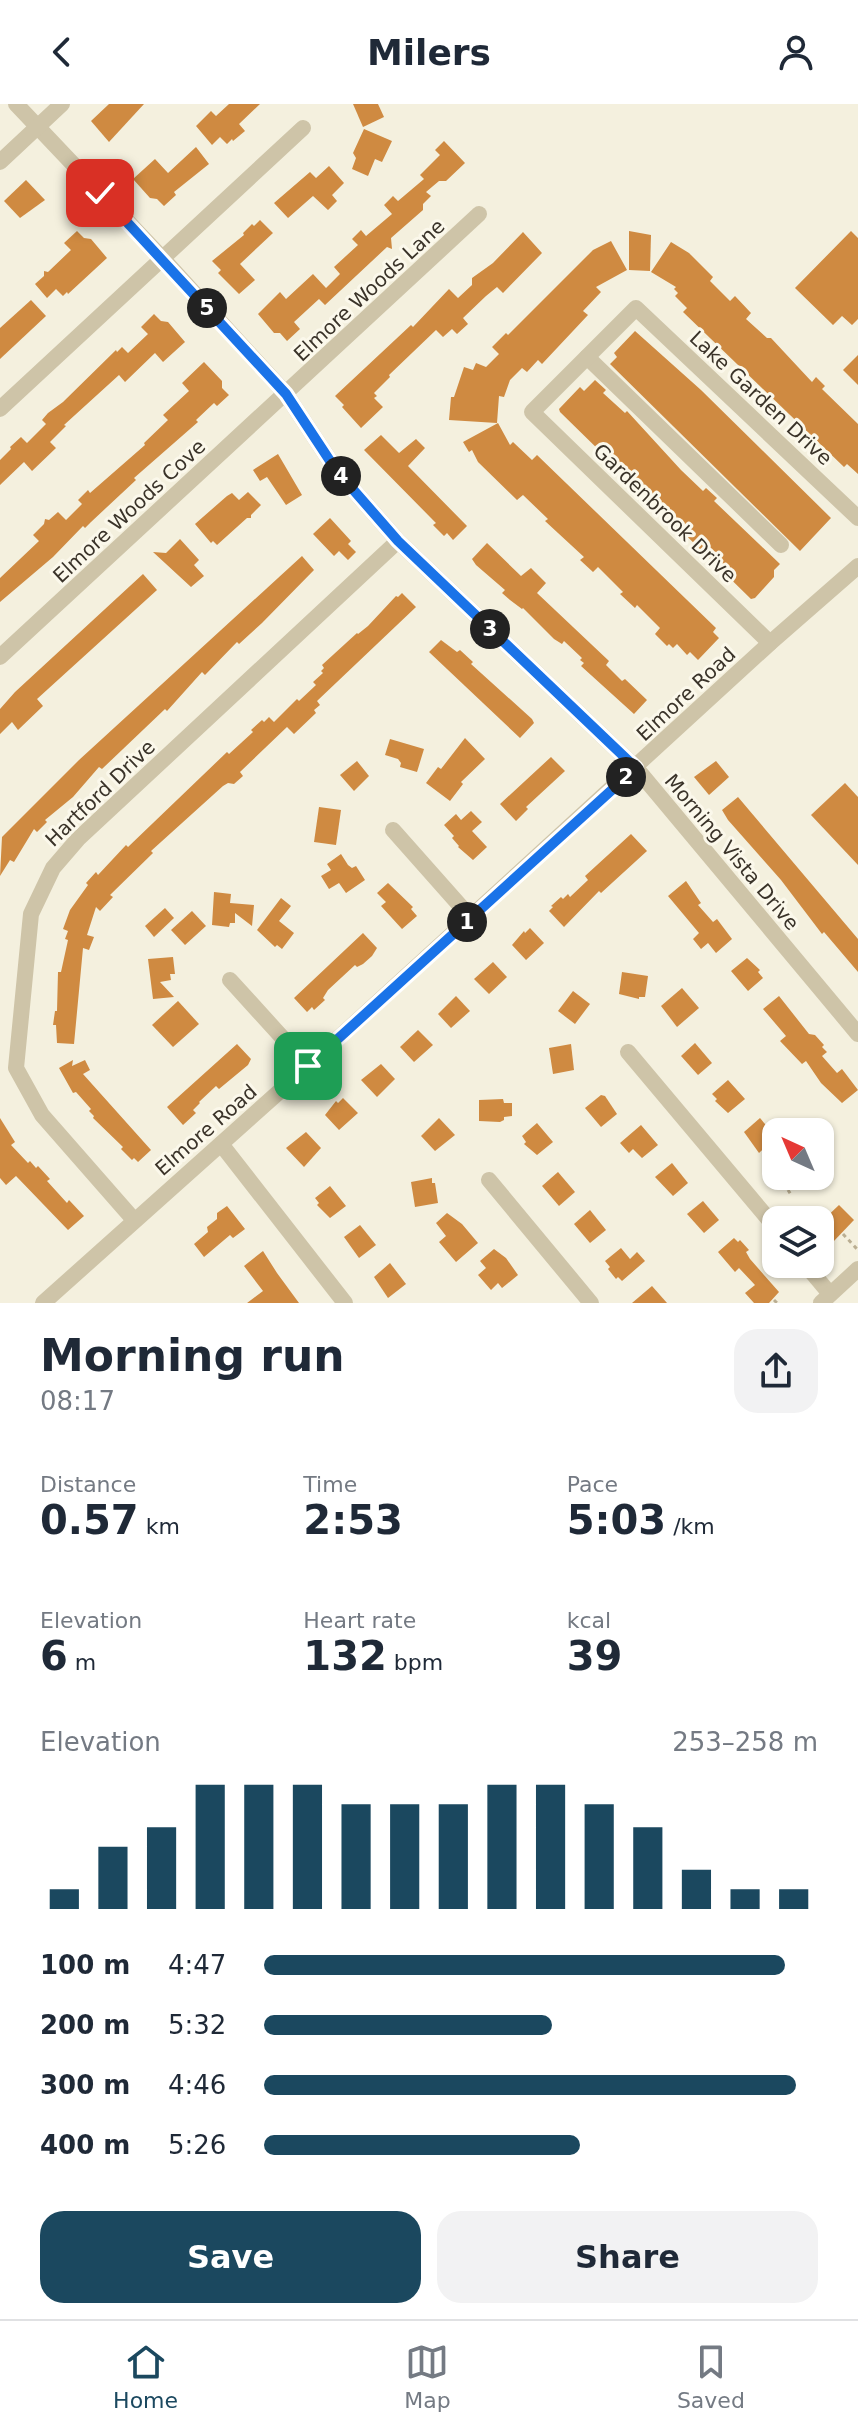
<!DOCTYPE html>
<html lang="en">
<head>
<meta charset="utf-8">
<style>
  :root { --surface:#fff; --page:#f2f2f3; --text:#1f2937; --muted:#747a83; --line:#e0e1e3; --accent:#1b485f }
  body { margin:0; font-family:"DejaVu Sans",sans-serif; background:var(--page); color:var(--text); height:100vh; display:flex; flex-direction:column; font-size:30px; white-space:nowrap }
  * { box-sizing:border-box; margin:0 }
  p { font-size:26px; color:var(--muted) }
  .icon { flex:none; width:44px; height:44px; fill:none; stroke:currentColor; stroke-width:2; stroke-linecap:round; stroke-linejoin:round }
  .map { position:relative; height:1199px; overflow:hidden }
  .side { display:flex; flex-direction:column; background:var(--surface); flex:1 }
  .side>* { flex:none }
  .needle { width:52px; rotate:316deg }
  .fabs { position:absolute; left:762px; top:1014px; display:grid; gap:16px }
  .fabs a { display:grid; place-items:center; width:72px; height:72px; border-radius:16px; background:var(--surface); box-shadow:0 2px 6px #0004; font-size:40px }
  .pin { position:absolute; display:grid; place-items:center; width:68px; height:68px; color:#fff; margin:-34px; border-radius:16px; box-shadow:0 4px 12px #0006 }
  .km { position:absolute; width:40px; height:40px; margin:-20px; border-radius:50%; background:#222; color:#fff; font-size:22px; line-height:40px; text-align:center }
  .round { display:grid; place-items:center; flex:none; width:84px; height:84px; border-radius:24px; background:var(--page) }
  .head { display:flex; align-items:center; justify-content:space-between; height:136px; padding:0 40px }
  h1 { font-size:44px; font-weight:600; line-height:60px }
  .figures { display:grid; grid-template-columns:repeat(3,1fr); gap:12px; height:136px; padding:8px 40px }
  .figures div { display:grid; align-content:center }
  .figures b { font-size:40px; font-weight:600 }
  .figures small { font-size:22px; font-weight:400 }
  .figures p { font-size:22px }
  .chart { height:224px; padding:16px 40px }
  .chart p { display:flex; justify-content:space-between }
  .chart svg { width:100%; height:144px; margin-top:8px; stroke:var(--accent); stroke-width:6 }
  .action { display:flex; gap:16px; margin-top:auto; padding:16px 40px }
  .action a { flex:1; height:92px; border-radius:24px; background:var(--accent); color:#fff; font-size:32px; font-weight:600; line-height:92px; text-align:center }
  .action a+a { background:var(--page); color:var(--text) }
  ul { padding:0 40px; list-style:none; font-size:26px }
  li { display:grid; grid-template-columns:128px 96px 1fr; align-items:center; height:60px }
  li i { height:20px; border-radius:10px; background:var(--accent) }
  header { display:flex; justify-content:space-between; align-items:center; height:104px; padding:0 40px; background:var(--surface); font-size:36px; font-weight:600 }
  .dock { display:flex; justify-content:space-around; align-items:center; height:112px; border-top:2px solid var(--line); background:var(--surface); font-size:22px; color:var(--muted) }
  .dock a { display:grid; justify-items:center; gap:4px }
  .dock .on { color:var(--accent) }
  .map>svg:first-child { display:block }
  .building { fill:#cf8a41 }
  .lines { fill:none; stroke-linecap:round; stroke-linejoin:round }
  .path { stroke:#baae92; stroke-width:3; stroke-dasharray:4 4; stroke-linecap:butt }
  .minor { stroke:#cec4a8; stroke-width:16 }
  .route-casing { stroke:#fff; stroke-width:16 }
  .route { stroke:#1a73e8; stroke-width:10 }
  .labels { text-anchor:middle; stroke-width:6; stroke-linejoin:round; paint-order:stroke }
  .street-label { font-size:20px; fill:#3a3329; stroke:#fbf8eb }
</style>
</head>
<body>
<header><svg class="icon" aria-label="back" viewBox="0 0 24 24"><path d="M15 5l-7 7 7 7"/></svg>Milers<svg class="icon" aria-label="person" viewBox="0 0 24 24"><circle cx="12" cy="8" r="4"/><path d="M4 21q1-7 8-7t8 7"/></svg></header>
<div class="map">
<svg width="858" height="1199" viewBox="0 0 858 1199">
  <rect width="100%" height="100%" fill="#f4f0de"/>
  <!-- building -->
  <g class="building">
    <polygon points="109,0 144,0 109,38 91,17"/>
    <polygon points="229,0 260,0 239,20 245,27 233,37 232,35 227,40 220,33 212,41 196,22 211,7 216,12"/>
    <polygon points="353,0 378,0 384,13 363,23"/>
    <polygon points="364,25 392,37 382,58 375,55 368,72 352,65 356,54 353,49"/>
    <polygon points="444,37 465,59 446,77 439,77 426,88 431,92 423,100 423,106 391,134 392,145 387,143 325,201 319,195 294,218 300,225 287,237 280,229 274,229 258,210 280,188 286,195 313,170 326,184 340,170 334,163 358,141 352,135 361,126 366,132 392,110 384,101 393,92 398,97 424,75 420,71 440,51 435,46"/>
    <polygon points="196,43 209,60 174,88 176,91 164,102 157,95 150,94 133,75 155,55 168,69"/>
    <polygon points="329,62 344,79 332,91 337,97 328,106 313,92 288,114 274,99 310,68 316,74"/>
    <polygon points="26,76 45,96 20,114 4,97"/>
    <polygon points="260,116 273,129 240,160 255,176 239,190 218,169 221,166 212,157 244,131 243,129 252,120 254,122"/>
    <polygon points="77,127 84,134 91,135 107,154 68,190 67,188 63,192 56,185 47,194 35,180 44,172 44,167 48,168 71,146 64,139"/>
    <polygon points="629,127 651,131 650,167 629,166"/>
    <polygon points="851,127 858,134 858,215 852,221 842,212 833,221 795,184"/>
    <polygon points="523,128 542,149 503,189 497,183 486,192 463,214 468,220 457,230 452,225 443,233 436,226 389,271 390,273 374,289 377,292 374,294 383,303 361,324 342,303 344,301 335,292 411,221 413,223 449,185 458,194 472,181 472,174 493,159"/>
    <polygon points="611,137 627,166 596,183 601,188 583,207 588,211 542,260 538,256 527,268 522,264 510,276 504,293 499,292 497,319 449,316 451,293 454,293 464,263 473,266 476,259 486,263 499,250 492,243 506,229 508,231 593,146"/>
    <polygon points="671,138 689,149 713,173 710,177 730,197 735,192 751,209 746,215 767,234 771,234 812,278 816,273 825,282 822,285 858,320 858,370 847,360 844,363 683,208 687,204 675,192 678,189 674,185 676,183 651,168"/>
    <polygon points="31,196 46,212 0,255 0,224"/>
    <polygon points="154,210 161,217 168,218 185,238 163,258 155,249 125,278 119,271 64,321 66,322 50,338 56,344 32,367 24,358 0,381 0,356 11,345 10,343 21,333 27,339 46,320 42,316 48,309 63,298 116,246 117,248 122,243 128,249 148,230 141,223"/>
    <polygon points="635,227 701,286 831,414 800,447 610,260 617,253 614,249"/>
    <polygon points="858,251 858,281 843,266"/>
    <polygon points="204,258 222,277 222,284 229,291 217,302 214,299 196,316 198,318 134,374 136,376 91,418 85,424 83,422 53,453 0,498 0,474 39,437 33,431 44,420 45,415 49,416 58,408 66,416 82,400 78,396 88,386 90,389 145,341 144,339 168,316 163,311 189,287 182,279"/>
    <polygon points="595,276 606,286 603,289 625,309 627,307 681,366 703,387 706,384 717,394 714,397 780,460 774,466 774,473 755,494 751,495 560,308 559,305 580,283 584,287"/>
    <polygon points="498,319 510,341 513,338 532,356 537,351 716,524 713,528 719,534 698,556 690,548 687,551 677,540 673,544 669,540 667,542 655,530 660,524 637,501 635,504 620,490 623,488 598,463 593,468 580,456 584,453 545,417 548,415 523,391 517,396 478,358 472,346 469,348 463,338"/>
    <polygon points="381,331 399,349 416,335 425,344 408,362 467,422 453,436 447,429 444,432 433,421 436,419 431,414 364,346"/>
    <polygon points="278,350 302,391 286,401 267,373 260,377 253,366"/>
    <polygon points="248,388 261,401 251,411 251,414 247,414 217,441 213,437 211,439 195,420 227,392 232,389 239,396"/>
    <polygon points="330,414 351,437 348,440 356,448 348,456 339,447 334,452 313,430"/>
    <polygon points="180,435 199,456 194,461 204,472 191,483 153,448 166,449"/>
    <polygon points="487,439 521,472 531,464 546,479 537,489 609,557 606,561 622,577 625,575 647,596 634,610 581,562 584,559 580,556 582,554 564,537 562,540 554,535 523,504 522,505 510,496 502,489 505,486 476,461 472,455"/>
    <polygon points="302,452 314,466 262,519 239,540 237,538 205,571 202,568 167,607 165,605 102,665 99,663 73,693 45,716 47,718 37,728 34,725 14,758 10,756 0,772 2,733 79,656"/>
    <polygon points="143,470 157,486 37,595 43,602 18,626 12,618 0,630 0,605 15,588"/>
    <polygon points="402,489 416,503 317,597 320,601 314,606 316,609 294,630 287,623 240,668 243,672 234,680 228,679 223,682 151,747 153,749 110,791 113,793 100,807 96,803 87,831 94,833 89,846 83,844 74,940 57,939 56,921 53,921 55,907 57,907 58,868 61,868 68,836 65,835 68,827 63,825 70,806 88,781 86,779 96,768 98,771 126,741 128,743 227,648 229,650 253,628 251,626 262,616 264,618 269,613 274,618 297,595 299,597 316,581 313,578 323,569 321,567 324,564 322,561 357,529 358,530 368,522 396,492 398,493"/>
    <polygon points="441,536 457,548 460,546 473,558 471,560 532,615 534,619 520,634 429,548"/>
    <polygon points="465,634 485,655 461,678 463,680 450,697 426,679 438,663 441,665"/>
    <polygon points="390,635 424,645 417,668 400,663 401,659 398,655 385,651"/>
    <polygon points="551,653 565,667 526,703 528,705 516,717 500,700"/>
    <polygon points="357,657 369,672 354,687 340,671"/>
    <polygon points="716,657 729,673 709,691 694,673"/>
    <polygon points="845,679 858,693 858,761 811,711"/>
    <polygon points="738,693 858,835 858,868 824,828 822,830 781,776 728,716 722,706"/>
    <polygon points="319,703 341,706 336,741 314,738"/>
    <polygon points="471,707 482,718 472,727 487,743 473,756 458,743 459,742 452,734 454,732 444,721 456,710 461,716"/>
    <polygon points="631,730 647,747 601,789 599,787 564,823 549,807 553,803 551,802 561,793 563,795 568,790 570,793 588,776 585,772"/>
    <polygon points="341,750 348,761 352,764 356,762 365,776 346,789 339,779 329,785 321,772 331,766 327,760"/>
    <polygon points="686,777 701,799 698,801 713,818 717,815 732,835 716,849 708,839 701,845 693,835 699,829 668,792"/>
    <polygon points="388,779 413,803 411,805 417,812 402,825 381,802 386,798 377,789"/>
    <polygon points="214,788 231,790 230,799 254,801 252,822 235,809 235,819 230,819 229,823 212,821"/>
    <polygon points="281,794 291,802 279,817 294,829 282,845 277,841 275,843 257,826"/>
    <polygon points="165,804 174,814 154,833 145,822"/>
    <polygon points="192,807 206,822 185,841 171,826"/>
    <polygon points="530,824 544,839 526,856 512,841 524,827 525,829"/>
    <polygon points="363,829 377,844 372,852 363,860 357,863 355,861 328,886 323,894 325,896 314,906 312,903 307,908 294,894"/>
    <polygon points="173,853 175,870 170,870 171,876 160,878 174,893 153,895 148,855"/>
    <polygon points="747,854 760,866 758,868 763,874 748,887 731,867"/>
    <polygon points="493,858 507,873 489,890 474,875"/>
    <polygon points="622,868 648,872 645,893 639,893 639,895 619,890"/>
    <polygon points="682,884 699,904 677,923 661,902"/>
    <polygon points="573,887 590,900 575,920 558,907"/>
    <polygon points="456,892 470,907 451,924 438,910"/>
    <polygon points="779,892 809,930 815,931 824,941 822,943 827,948 822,952 837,969 842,965 858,986 842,999 821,979 806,957 802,960 780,937 786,932 763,905"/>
    <polygon points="178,897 199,920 173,943 152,921"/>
    <polygon points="418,926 433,941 414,958 400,943"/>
    <polygon points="695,939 712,959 698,971 681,952"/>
    <polygon points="237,940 251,955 248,961 219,985 216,982 199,998 200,999 193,1006 196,1009 183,1021 167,1003"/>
    <polygon points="571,940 574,966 553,970 549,944"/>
    <polygon points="73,956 72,962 85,956 90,966 83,970 151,1046 138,1058 134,1054 132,1056 121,1045 123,1043 93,1014 94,1012 89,1007 91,1005 76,988 73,989 59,964"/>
    <polygon points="381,960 395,975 377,993 361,976"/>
    <polygon points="728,976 745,995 728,1009 715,997 717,995 712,990"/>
    <polygon points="601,991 605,992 617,1010 601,1023 585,1004"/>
    <polygon points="343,994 358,1009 339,1026 325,1011 336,997 338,999"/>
    <polygon points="503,995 504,999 512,999 512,1012 504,1013 504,1016 500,1018 479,1017 479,996"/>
    <polygon points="0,1014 15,1038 11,1041 28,1059 30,1057 36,1064 38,1062 50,1075 47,1077 67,1099 69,1096 84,1112 68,1126 16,1072 6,1081 0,1074"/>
    <polygon points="439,1014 455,1031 435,1047 421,1032"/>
    <polygon points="760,1014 776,1033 759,1049 744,1028"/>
    <polygon points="537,1019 553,1038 537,1051 524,1040 526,1038 522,1032"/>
    <polygon points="641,1021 658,1041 642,1054 633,1045 629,1049 620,1039"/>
    <polygon points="306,1028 321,1044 304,1063 286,1044"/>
    <polygon points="672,1059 688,1079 673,1092 655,1073"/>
    <polygon points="558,1068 575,1088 559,1102 542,1082"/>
    <polygon points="432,1074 432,1079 435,1079 438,1099 415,1103 411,1078"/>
    <polygon points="330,1082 346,1102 330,1114 317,1101 319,1099 315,1094"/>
    <polygon points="703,1097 719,1116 704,1129 687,1110"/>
    <polygon points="839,1101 854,1116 833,1138 820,1123 820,1119"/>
    <polygon points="227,1102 245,1125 233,1134 230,1131 204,1153 194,1140 208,1128 207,1123 217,1115 217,1109"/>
    <polygon points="590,1106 606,1126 590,1139 574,1120"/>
    <polygon points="447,1109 462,1120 478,1139 456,1158 439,1138 446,1132 436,1119"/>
    <polygon points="360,1121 376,1141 359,1154 344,1133"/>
    <polygon points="734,1134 738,1138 740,1136 749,1146 746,1148 750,1155 779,1188 769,1199 754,1199 745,1189 755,1181 739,1164 735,1168 718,1148"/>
    <polygon points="621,1144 630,1155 637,1148 645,1157 622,1177 618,1173 616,1175 608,1165 610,1163 605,1157"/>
    <polygon points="494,1145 506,1154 518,1171 502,1184 498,1179 491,1186 478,1171 486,1164 480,1157"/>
    <polygon points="263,1147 277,1169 299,1199 247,1199 263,1187 244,1162"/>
    <polygon points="390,1159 406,1180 388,1194 374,1173"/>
    <polygon points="652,1182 667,1199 632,1199"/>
  </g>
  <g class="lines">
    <!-- path -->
    <g class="path">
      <polyline points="784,1079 791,1091"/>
      <polyline points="843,1130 857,1145"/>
      <polyline points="774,1196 777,1199"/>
    </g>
    <!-- minor -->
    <g class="minor">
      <polyline points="16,0 163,155 286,290 336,366 398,437 636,664 858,930"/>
      <polyline points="0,58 62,0"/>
      <polyline points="587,253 781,441"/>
      <polyline points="0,305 303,24"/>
      <polyline points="770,539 532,308 636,204 858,414"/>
      <polyline points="0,553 479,110"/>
      <polyline points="393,726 471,814"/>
      <polyline points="230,876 308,962"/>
      <polyline points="628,948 776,1124"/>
      <polyline points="221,1040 345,1199"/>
      <polyline points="489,1076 591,1199"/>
      <polyline points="134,1116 42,1011 16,964 31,810 53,764 78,735 398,437"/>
      <polyline points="805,1160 830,1190"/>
      <polyline points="43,1199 308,962 770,539 858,462"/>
      <polyline points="821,1199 858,1165"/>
    </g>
  </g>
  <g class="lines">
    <defs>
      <polyline id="route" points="100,89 286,290 336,366 398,437 636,664 308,962"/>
    </defs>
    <!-- route casing -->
    <use href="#route" class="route-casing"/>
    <!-- route -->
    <use href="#route" class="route"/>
  </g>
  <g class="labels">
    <!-- street labels -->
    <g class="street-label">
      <text transform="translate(369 186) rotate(-43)" y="7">Elmore Woods Lane</text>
      <text transform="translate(761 294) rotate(43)" y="7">Lake Garden Drive</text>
      <text transform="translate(129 407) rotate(-43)" y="7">Elmore Woods Cove</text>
      <text transform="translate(665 409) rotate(44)" y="7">Gardenbrook Drive</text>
      <text transform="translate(686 590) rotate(-43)" y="7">Elmore Road</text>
      <text transform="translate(100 689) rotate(-44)" y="7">Hartford Drive</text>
      <text transform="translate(732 748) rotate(50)" y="7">Morning Vista Drive</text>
      <text transform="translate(206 1026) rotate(-41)" y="7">Elmore Road</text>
    </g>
  </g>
</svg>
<div class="fabs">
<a><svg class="needle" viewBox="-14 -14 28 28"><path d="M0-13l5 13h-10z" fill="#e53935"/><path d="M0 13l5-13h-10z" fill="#747a83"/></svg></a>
<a><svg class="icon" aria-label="layers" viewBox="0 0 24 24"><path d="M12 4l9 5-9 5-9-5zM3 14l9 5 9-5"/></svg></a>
</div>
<div class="pin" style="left:308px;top:962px;background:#1e9e55"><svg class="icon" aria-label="arrive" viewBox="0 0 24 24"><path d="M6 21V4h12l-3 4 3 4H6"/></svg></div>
<div class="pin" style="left:100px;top:89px;background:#d93025"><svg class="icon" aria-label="check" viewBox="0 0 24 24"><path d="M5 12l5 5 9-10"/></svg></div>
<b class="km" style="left:467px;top:818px">1</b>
<b class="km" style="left:626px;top:673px">2</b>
<b class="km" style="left:490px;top:525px">3</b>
<b class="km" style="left:341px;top:372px">4</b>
<b class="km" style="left:207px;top:204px">5</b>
</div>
<section class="side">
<div class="head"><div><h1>Morning run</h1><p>08:17</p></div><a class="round"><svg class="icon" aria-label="share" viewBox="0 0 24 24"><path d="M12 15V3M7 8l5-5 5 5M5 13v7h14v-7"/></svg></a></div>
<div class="figures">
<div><p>Distance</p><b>0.57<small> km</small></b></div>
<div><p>Time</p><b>2:53</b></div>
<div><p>Pace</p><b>5:03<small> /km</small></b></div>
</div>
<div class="figures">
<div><p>Elevation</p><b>6<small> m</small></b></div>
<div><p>Heart rate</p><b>132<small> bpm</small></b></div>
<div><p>kcal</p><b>39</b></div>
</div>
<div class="chart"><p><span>Elevation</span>253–258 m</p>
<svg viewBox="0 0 160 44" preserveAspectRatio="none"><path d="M5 44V38M15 44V25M25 44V19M35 44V6M45 44V6M55 44V6M65 44V12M75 44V12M85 44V12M95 44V6M105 44V6M115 44V12M125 44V19M135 44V32M145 44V38M155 44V38"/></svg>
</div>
<ul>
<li><b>100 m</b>4:47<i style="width:94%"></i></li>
<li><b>200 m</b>5:32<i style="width:52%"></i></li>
<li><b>300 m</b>4:46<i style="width:96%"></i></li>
<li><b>400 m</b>5:26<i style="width:57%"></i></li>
</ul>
<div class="action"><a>Save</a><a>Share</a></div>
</section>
<nav class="dock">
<a class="on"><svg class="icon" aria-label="home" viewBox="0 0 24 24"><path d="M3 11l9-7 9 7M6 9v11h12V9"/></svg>Home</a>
<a><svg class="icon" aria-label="map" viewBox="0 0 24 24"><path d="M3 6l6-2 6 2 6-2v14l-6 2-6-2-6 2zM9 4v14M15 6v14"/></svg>Map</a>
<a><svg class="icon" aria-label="saved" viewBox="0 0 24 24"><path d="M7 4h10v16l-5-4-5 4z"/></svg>Saved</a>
</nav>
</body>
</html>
